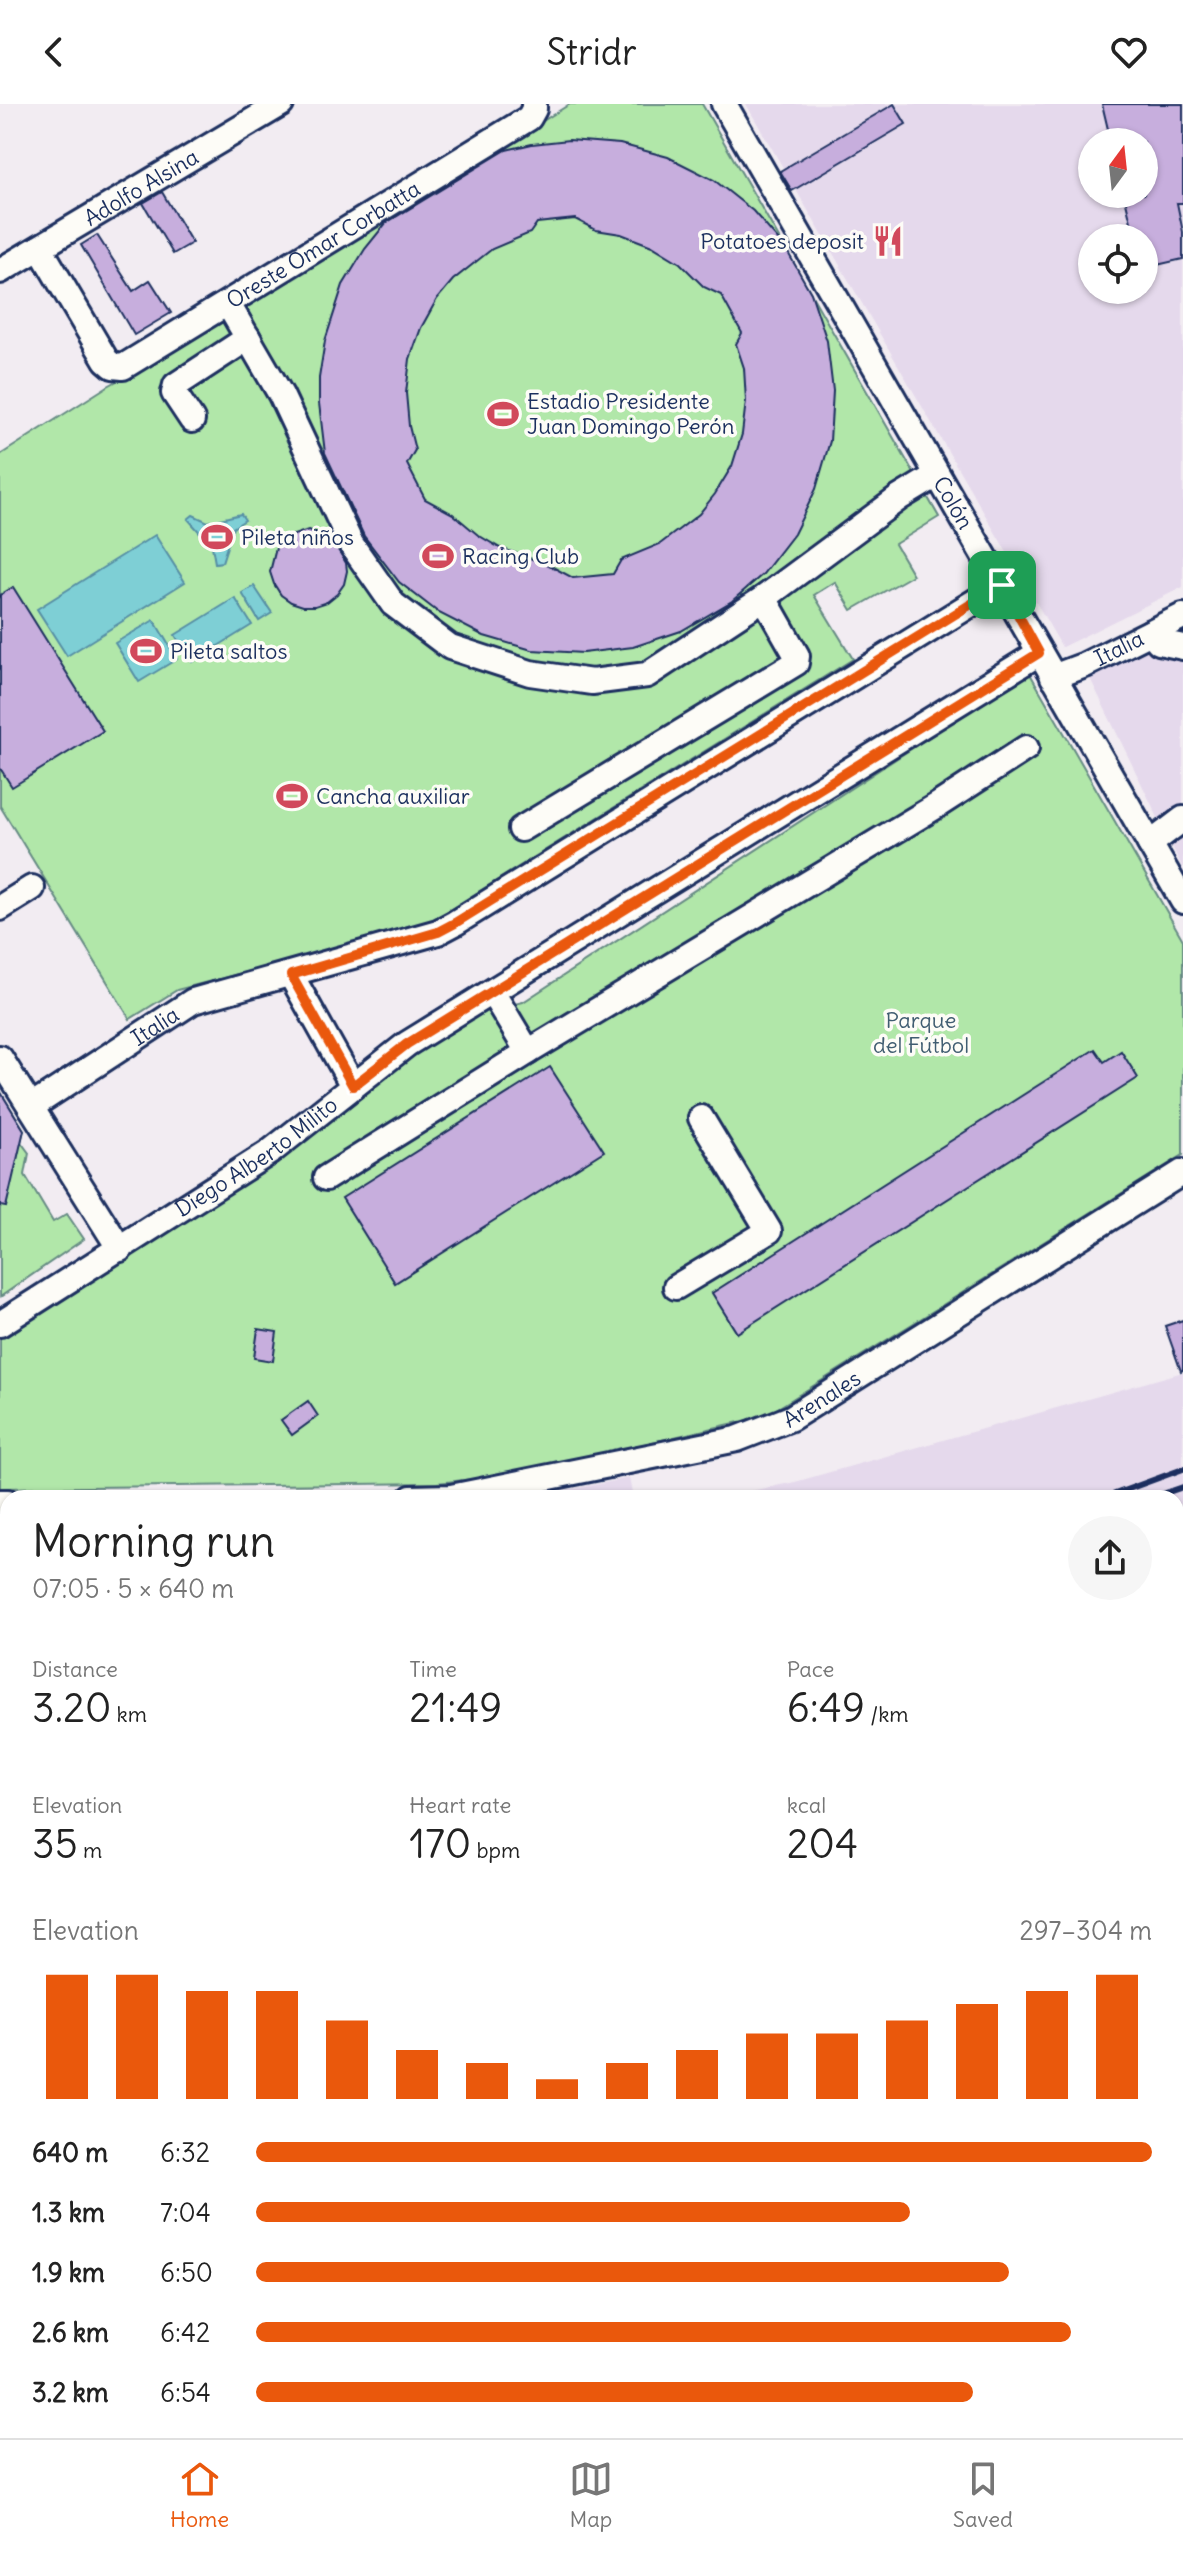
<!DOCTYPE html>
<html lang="en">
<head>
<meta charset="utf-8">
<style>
  :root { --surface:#fff; --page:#f6f6f6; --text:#222; --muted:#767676; --line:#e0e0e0; --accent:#ea580c }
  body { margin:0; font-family:Delius,sans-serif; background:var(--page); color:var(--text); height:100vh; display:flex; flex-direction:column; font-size:30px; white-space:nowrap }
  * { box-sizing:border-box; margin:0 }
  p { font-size:26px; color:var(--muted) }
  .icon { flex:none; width:44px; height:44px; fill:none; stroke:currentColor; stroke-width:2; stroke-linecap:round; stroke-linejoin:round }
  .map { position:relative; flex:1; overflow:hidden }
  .side { position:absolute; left:0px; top:1386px; width:1184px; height:948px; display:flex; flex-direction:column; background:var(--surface); border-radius:24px 24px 0 0; box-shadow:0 2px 6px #0004 }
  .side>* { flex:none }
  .needle { width:52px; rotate:15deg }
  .tools { position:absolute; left:1078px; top:24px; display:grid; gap:16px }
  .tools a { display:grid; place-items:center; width:80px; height:80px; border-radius:50%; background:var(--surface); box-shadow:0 2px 6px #0004; font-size:40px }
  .pin { position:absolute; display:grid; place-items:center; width:68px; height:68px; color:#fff; margin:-34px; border-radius:16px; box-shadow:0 4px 12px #0006 }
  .round { display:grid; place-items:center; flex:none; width:84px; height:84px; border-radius:42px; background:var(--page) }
  .overview { display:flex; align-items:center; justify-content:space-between; height:136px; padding:0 32px }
  h1 { font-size:44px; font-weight:600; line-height:60px }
  .figures { display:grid; grid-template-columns:repeat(3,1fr); gap:12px; height:136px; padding:8px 32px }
  .figures div { display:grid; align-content:center }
  .figures b { font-size:40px; font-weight:600 }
  .figures small { font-size:22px; font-weight:400 }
  .figures p { font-size:22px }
  .chart { height:224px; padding:16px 32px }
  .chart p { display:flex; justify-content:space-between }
  .chart svg { width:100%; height:144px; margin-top:8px; stroke:var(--accent); stroke-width:6 }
  ul { padding:0 32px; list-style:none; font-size:26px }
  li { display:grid; grid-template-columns:128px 96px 1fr; align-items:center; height:60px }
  li i { height:20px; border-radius:10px; background:var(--accent) }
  header { display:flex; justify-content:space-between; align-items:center; height:104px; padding:0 32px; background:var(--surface); font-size:36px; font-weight:600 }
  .dock { display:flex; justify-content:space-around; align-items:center; height:112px; border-top:2px solid var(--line); background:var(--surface); font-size:22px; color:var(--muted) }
  .dock a { display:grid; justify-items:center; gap:4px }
  .dock .current { color:var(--accent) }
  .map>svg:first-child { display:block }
  .built { fill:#e5d9ec; fill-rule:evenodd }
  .green { fill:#b1e7a9; stroke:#668b84; stroke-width:2 }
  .water { fill:#7ecfd5; stroke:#568fa5; stroke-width:2 }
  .building { fill:#c7aedd; stroke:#1b2f5e; stroke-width:2; fill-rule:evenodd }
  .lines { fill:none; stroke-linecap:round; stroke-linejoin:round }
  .minor-casing { stroke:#1b2f5e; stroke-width:30 }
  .minor { stroke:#fdfcf7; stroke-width:24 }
  .rail { stroke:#1b2f5e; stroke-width:6 }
  .route-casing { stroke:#fff; stroke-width:16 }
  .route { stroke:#ea580c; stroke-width:10 }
  .labels { text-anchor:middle; stroke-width:7; stroke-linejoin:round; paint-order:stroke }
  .street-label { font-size:22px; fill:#1b2f5e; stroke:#fdfcf7 }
  .poi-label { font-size:22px; fill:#1b2f5e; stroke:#fdfcf7; text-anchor:start }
  .park-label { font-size:22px; fill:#405d71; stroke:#fdfcf7 }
</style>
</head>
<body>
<header><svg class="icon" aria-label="back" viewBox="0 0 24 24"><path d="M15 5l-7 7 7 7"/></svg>Stridr<svg class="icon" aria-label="heart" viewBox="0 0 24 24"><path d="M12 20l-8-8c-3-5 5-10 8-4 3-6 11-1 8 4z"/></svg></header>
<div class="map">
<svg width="1183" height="2334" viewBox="0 0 1183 2334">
  <rect width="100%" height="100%" fill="#f2ecf2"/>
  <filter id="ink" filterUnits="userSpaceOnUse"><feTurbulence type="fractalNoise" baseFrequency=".0125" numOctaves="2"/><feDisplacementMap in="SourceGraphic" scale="16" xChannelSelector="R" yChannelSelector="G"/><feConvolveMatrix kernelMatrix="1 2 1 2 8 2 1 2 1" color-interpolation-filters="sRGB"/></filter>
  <g filter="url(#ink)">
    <!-- built -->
    <g class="built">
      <path d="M 746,0 L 1159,0 L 1183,106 L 1183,483 L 1062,543 ZM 1092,38 L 1144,38 L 1144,90 L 1092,90 ZM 1092,134 L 1144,134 L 1144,186 L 1092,186 Z"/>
      <polygon points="1183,514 1183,765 1084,562"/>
      <polygon points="1183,1268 1183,1399 1176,1401 1176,1394 717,1394 795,1378"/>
      <polygon points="629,1374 633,1394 523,1394 531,1393"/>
      <polygon points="0,1410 8,1410 8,1618 0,1617"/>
      <polygon points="8,1700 8,1825 0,1829 0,1704"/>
      <polygon points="8,2273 8,2326 675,2326 661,2334 0,2334 0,2277"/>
    </g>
    <!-- green -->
    <g class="green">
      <polygon points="570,0 702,0 939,413 895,440 913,471 852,506 835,478 814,491 853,555 425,821 177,886 130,915 0,702 0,351 108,282 234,211"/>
      <polygon points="1029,568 1183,836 1183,1051 765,1312 575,1356 483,1374 437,1379 0,1384 0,1230 402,956 478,909 523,898"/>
      <polygon points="0,987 24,1026 21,1038 29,1049 25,1071 53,1118 67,1110 84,1135 0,1193"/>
      <polygon points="1183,1405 1183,1601 1176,1602 1176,1408"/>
      <polygon points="1183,1645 1183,1761 1176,1759 1176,1646"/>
      <polygon points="8,1825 8,2224 0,2229 0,1829"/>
      <polygon points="1176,1910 1183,1913 1183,2334 976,2334 971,2326 1176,2326"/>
    </g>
    <!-- water -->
    <g class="water">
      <polygon points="241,410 245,416 233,424 222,458 215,459 212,442 188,415 193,411 208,418"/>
      <polygon points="155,431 185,478 67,552 37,505"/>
      <polygon points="254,482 272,509 259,517 242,489"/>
      <polygon points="235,494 252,521 192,558 175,531"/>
      <polygon points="154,516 177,555 139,578 115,539"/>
    </g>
    <!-- building -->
    <g class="building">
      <polygon points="894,0 906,20 792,87 780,67"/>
      <polygon points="1102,0 1183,0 1183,99 1177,99 1183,128 1183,155 1144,164 1144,134 1135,134 1124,90 1144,90 1144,38 1111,38"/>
      <path d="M 569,36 L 620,40 L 668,53 L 714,76 L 753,107 L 786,145 L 811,189 L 827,237 L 833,287 L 830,337 L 816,385 L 794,430 L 763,470 L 732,497 L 681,527 L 633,543 L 583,549 L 532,546 L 484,532 L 439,509 L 399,478 L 364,432 L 325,349 L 319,299 L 319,274 L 325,237 L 343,181 L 365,145 L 386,119 L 506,46 L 532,40 ZM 575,115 L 596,126 L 621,130 L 652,142 L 680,159 L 704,183 L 721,191 L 742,229 L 736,240 L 744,264 L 746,297 L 742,330 L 732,362 L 715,390 L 699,410 L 660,440 L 621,456 L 613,470 L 573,474 L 547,460 L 500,444 L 478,431 L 453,410 L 425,395 L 407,360 L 415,346 L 409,322 L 406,289 L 410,255 L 421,224 L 437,195 L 453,176 L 492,145 L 530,129 L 537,119 Z"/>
      <polygon points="162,88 192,139 173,150 143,99"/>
      <polygon points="97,131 133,187 150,176 171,209 134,231 81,141"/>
      <polygon points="308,426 331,434 346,459 347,467 344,480 337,490 327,498 315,502 303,502 291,498 281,491 274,480 270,468 276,444 285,434"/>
      <polygon points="13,483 103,627 12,683 0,664 0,491"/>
      <polygon points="1095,945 1104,958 1121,947 1138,974 737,1229 712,1189"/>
      <polygon points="550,963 604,1047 395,1179 342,1094"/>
      <polygon points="0,987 24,1026 6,1103 0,1102"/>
      <polygon points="1183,1216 1183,1266 1181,1267 1165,1222"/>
      <polygon points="258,1225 277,1228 273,1257 254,1254"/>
      <polygon points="308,1297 318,1312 292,1331 281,1316"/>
    </g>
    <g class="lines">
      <defs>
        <g id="minor">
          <path id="s1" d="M 724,0 L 1183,797"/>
          <path id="s2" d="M 40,144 L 106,256 L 113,262 L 123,263 L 529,14 L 534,5 L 534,0"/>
          <path id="s3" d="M 0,167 L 281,0"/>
          <polyline points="228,200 281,291 351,440 393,500 450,543 530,569 592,578 647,571 764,494 899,394 937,371"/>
          <polyline points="192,316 174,289 176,281 248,234"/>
          <polyline points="1151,528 1159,538 1183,543"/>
          <path id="s4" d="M 1053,573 L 1085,561 L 1183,512"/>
          <polyline points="521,725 796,559 797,552 764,494"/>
          <polyline points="1150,740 1183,715"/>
          <polyline points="0,804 32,784"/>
          <polyline points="291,871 353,982"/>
          <polyline points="528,948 938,701 1026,644"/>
          <polyline points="0,954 120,1145"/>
          <path id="s5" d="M 31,1003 L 193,897 L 438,828 L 455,819 L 1002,481"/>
          <polyline points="326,1074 528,948 492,888"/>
          <polyline points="676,1183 769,1127 701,1014"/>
          <path id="s6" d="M 0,1220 L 270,1048 L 407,940 L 1039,549"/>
          <path id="s7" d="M 411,1394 L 451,1393 L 476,1388 L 737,1335 L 791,1314 L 1183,1068"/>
          <polyline points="0,1398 8,1398"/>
          <polyline points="1176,1631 1183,1630"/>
          <polyline points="0,1715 8,1712"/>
          <polyline points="1176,1883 1183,1886"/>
          <polyline points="0,2173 8,2191"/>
          <polyline points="0,2256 8,2251"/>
          <polyline points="959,2326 964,2334"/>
          <polyline points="1092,2326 1093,2334"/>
        </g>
      </defs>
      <!-- minor casing -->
      <use href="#minor" class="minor-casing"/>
      <!-- minor -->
      <use href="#minor" class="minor"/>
      <!-- rail -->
      <g class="rail">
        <polyline points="1104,1394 1183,1365"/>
        <polyline points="1151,1394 1183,1383"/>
        <polyline points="0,1524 8,1526"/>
        <polyline points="0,1540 8,1541"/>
        <polyline points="1176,1805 1183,1809"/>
      </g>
    </g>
  </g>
  <g class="lines" filter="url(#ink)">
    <defs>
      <polygon id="route" points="1002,481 1039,549 407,940 353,982 291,871 438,828 455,819"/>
    </defs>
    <!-- route casing -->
    <use href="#route" class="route-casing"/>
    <!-- route -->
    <use href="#route" class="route"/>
  </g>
  <!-- icons -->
  <defs>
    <symbol id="restaurant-bare" viewBox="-9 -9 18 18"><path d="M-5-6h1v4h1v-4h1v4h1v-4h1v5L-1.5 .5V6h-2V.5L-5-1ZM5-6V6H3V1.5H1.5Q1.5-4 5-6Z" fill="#d1495b" stroke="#fdfcf7" stroke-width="2.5" paint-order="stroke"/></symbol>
    <symbol id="stadium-bare" viewBox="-9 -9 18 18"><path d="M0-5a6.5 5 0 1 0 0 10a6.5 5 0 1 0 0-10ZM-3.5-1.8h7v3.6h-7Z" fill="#d1495b" stroke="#fdfcf7" stroke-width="2.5" paint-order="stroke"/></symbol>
  </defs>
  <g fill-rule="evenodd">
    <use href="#restaurant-bare" x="866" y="115" width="44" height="44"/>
    <use href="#stadium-bare" x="481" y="288" width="44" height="44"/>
    <use href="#stadium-bare" x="195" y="411" width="44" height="44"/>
    <use href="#stadium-bare" x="416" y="430" width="44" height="44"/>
    <use href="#stadium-bare" x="124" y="525" width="44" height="44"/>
    <use href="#stadium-bare" x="270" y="670" width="44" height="44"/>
  </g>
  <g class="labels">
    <!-- street labels -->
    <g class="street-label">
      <text dy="8" stroke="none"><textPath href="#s3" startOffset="164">Adolfo Alsina</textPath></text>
      <text dy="8" stroke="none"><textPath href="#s2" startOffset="384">Oreste Omar Corbatta</textPath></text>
      <text dy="8" stroke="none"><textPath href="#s1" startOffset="460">Colón</textPath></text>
      <text dy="8" stroke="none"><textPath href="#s4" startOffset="72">Italia</textPath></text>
      <text dy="8" stroke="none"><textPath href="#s5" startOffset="148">Italia</textPath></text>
      <text dy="8" stroke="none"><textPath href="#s6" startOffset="306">Diego Alberto Milito</textPath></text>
      <text dy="8" stroke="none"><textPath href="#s7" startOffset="426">Arenales</textPath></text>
    </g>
    <!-- poi labels -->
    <g class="poi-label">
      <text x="864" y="145" text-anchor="end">Potatoes deposit</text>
      <text x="527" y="305">Estadio Presidente<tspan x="527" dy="25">Juan Domingo Perón</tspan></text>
      <text x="241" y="441">Pileta niños</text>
      <text x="462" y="460">Racing Club</text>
      <text x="170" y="555">Pileta saltos</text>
      <text x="316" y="700">Cancha auxiliar</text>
    </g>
    <!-- park labels -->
    <g class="park-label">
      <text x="921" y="924">Parque<tspan x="921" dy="25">del Fútbol</tspan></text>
    </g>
  </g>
</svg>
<div class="tools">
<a><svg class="needle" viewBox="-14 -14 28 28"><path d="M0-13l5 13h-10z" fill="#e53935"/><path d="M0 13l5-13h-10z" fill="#767676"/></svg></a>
<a><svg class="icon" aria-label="locate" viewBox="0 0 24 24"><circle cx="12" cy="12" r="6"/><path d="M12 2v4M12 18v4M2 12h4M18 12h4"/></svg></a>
</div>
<div class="pin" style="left:1002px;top:481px;background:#1e9e55"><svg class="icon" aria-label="arrive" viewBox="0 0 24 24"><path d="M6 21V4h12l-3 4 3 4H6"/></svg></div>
<section class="side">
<div class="overview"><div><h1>Morning run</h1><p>07:05 · 5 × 640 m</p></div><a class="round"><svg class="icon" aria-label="share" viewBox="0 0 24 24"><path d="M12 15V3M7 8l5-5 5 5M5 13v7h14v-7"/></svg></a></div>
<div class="figures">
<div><p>Distance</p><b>3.20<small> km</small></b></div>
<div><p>Time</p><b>21:49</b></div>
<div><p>Pace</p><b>6:49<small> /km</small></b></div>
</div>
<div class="figures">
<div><p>Elevation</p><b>35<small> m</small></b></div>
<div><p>Heart rate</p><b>170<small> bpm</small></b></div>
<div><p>kcal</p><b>204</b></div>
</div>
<div class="chart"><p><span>Elevation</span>297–304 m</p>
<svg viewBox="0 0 160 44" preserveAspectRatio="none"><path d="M5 44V6M15 44V6M25 44V11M35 44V11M45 44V20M55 44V29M65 44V33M75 44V38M85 44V33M95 44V29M105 44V24M115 44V24M125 44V20M135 44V15M145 44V11M155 44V6"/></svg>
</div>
<ul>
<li><b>640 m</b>6:32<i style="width:100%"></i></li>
<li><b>1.3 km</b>7:04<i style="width:73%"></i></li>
<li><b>1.9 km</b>6:50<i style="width:84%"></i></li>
<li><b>2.6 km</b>6:42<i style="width:91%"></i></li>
<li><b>3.2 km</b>6:54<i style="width:80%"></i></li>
</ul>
</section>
</div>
<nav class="dock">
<a class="current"><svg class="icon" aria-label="home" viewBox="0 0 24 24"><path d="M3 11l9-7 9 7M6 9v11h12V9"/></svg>Home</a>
<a><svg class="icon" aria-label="map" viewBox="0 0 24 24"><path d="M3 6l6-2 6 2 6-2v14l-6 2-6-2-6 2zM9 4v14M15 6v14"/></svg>Map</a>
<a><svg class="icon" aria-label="saved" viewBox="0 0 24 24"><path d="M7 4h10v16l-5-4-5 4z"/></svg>Saved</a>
</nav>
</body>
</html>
